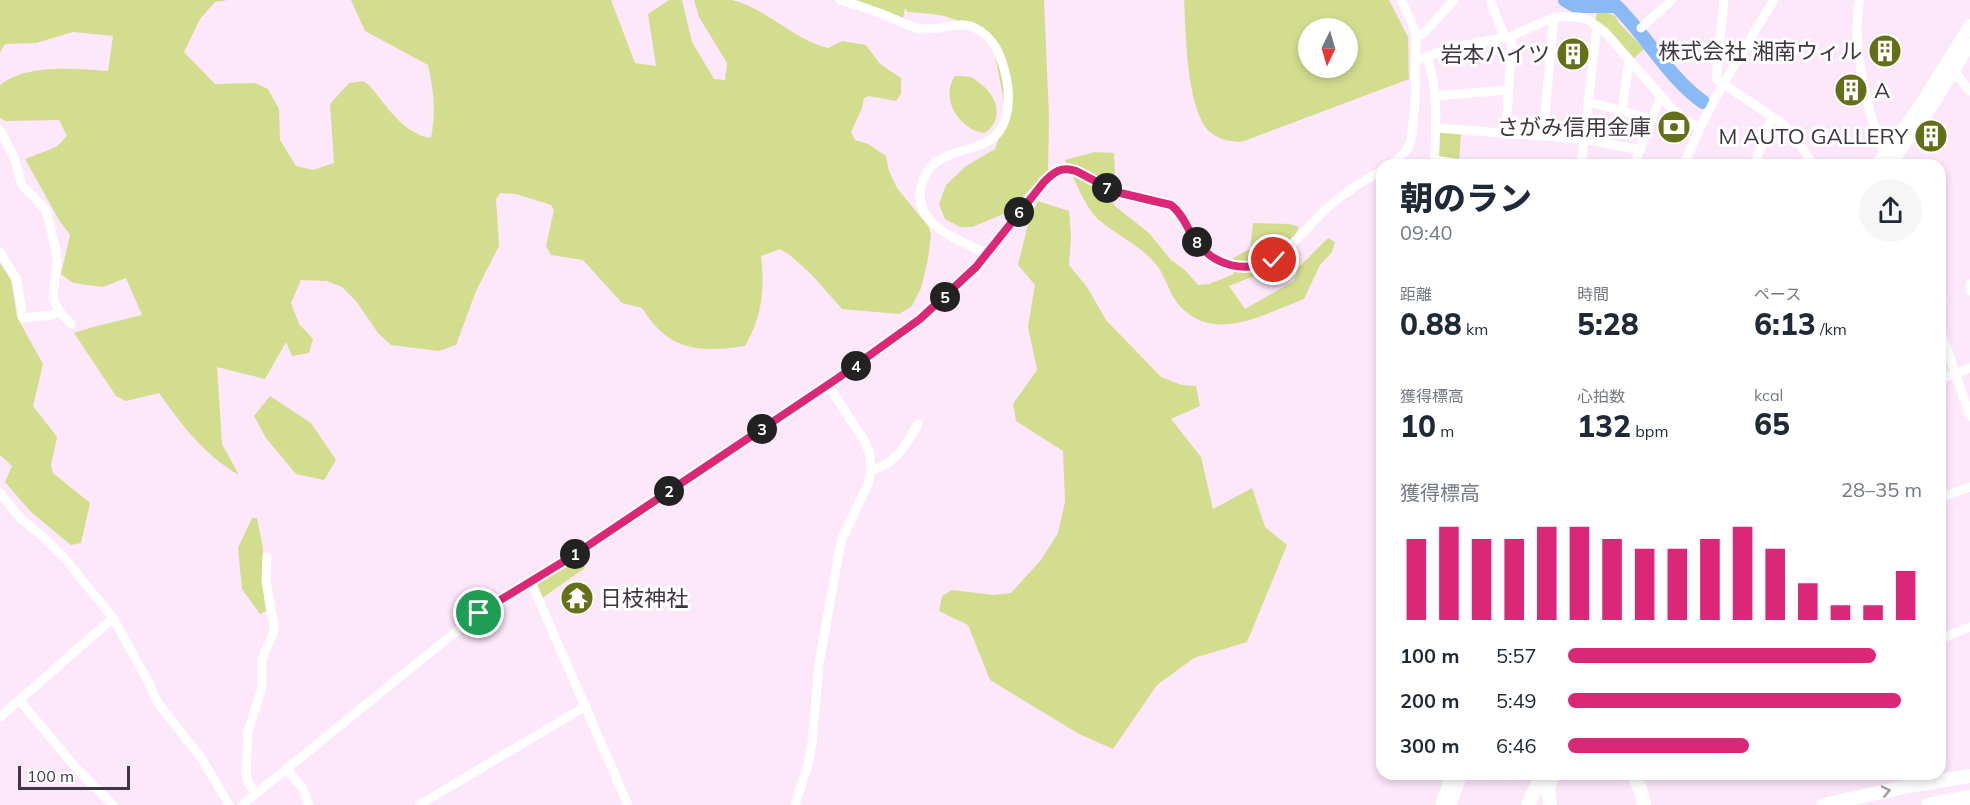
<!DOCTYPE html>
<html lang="ja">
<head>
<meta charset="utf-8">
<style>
  :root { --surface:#fff; --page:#f6f6f7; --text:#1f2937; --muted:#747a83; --accent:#db2777 }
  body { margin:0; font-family:Mulish,"Noto Sans JP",sans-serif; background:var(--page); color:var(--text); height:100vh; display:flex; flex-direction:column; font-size:22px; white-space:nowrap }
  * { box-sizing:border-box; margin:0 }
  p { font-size:20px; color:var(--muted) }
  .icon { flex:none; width:33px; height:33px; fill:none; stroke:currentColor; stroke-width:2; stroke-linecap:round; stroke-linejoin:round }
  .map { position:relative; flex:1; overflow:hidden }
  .sheet { position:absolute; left:1376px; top:159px; width:570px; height:621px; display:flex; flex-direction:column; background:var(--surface); border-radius:18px; box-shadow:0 3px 9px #0003 }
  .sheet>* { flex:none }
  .needle { width:39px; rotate:185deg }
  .fabs { position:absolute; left:1298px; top:18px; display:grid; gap:12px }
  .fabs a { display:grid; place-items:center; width:60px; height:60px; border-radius:50%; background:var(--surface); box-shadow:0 3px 9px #0003; font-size:30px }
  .scale { position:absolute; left:18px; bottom:15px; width:112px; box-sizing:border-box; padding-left:6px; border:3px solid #3f373f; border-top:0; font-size:16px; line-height:21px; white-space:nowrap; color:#3f373f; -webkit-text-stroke:4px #fff; paint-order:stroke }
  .pin { position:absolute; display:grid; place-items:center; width:51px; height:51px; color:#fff; margin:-26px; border:3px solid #fff; border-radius:50%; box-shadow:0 2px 6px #0007 }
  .km { position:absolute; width:30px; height:30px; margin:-15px; border-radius:50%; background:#222; color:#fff; font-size:16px; line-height:30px; text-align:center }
  .round { display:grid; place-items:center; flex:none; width:63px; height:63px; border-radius:32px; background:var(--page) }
  .summary { display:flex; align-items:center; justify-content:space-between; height:102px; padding:0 24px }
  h1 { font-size:33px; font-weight:800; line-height:45px }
  .metrics { display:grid; grid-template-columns:repeat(3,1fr); gap:9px; height:102px; padding:6px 24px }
  .metrics div { display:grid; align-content:center }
  .metrics b { font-size:30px; font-weight:800 }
  .metrics small { font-size:16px; font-weight:400 }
  .metrics p { font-size:16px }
  .chart { height:168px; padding:12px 24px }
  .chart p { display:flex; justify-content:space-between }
  .chart svg { width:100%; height:108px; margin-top:6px; stroke:var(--accent); stroke-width:6 }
  ul { padding:0 24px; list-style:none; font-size:20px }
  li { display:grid; grid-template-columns:96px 72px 1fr; align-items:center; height:45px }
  li i { height:15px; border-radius:8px; background:var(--accent) }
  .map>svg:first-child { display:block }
  .green { fill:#d3dd8e; fill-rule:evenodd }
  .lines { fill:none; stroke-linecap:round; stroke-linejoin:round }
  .river { stroke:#89baf5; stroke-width:14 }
  .minor { stroke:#fff; stroke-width:9 }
  .major { stroke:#fff; stroke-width:12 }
  .highway { stroke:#fff; stroke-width:14 }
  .oneway { stroke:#9f9b9f }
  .route-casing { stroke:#fff; stroke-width:12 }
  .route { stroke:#db2777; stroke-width:8 }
  .labels { text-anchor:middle; stroke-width:6; stroke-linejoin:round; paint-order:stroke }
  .poi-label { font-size:22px; fill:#3f373f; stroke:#fff; text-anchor:end }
</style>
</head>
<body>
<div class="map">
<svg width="1970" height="805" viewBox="0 0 1970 805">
  <rect width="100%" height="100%" fill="#fde7fb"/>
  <!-- green -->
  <g class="green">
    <path d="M 0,0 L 228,0 L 215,2 L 200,19 L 184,52 L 215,84 L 255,83 L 268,89 L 279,109 L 280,140 L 296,166 L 313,170 L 334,163 L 330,104 L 349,83 L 363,81 L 369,85 C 386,105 403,134 431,138 C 436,112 434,91 428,65 L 365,31 L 351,0 L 611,0 L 635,63 L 656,66 L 648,14 L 669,0 L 682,0 L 692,42 L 714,79 L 725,80 L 727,63 L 699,17 L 694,0 C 706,0 720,0 732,0 C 768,9 793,40 828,48 L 842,41 L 866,45 L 880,64 L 901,78 L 901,94 L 896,101 L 869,96 L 864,98 L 862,108 L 851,132 L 855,140 L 868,144 L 886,156 L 889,171 L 897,188 L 929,227 L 931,235 L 928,259 L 921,288 L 912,306 L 899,314 L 842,309 L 812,275 L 791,256 L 780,249 L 761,256 C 765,289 762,317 745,346 C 698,353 669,351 642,308 L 622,303 L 583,260 L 551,255 L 546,246 L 554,210 L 551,205 L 516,194 L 500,193 L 496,199 L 499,246 L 476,291 L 456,345 L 439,351 L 391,345 L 378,333 L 356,301 L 342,287 L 327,281 L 301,280 L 291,303 L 299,324 L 313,339 L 309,353 L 292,356 L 286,342 L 265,379 L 217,367 L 222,444 L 239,475 C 204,455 182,425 159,393 L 126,401 L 116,396 L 74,333 L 93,327 L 142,315 L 126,278 L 103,287 L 73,283 L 61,274 L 70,235 L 59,220 L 25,159 L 56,147 L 67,136 L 59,120 L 5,121 L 0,118 L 0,85 C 28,63 75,69 108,71 L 113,36 L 73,32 L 36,43 L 5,44 L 0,53 Z"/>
    <path d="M 856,0 L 1044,0 L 1049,117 L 1048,172 L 1006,213 L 972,227 L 960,227 L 945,219 L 939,204 L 946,185 L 966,166 L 995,149 L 1007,116 L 992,41 C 959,18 948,14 908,12 L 905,8 L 903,18 Z"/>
    <path d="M 1184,0 L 1389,0 L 1408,37 L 1409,79 L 1241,142 C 1230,141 1219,140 1210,132 C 1186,109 1186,33 1184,0 ZM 1308,28 L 1347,28 L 1347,68 L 1308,68 Z"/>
    <polygon points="1603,11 1615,16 1619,23 1644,49 1632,60 1595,22 1597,12"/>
    <path d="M 955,76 C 960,76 965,76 970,77 C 974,78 978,82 982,85 C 998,98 1004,119 985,133 C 960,131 939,98 955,76 Z"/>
    <polygon points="1441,131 1461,133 1459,162 1440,159 1437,155 1438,134"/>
    <path d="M 1095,152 L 1114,153 L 1115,174 L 1111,180 L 1110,198 L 1115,206 L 1149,233 L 1171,260 L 1185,270 L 1198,285 L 1209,284 L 1234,274 L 1233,258 L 1250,249 L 1253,223 L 1289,224 L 1299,227 L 1281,265 L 1229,286 L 1245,309 L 1294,281 L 1299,267 L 1328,238 L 1335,242 L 1332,252 L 1320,265 L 1304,299 C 1264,314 1213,345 1178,304 C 1168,292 1165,273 1153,261 C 1139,245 1115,234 1099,220 C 1085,208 1074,177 1065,160 Z"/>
    <polygon points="1038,201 1069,211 1071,236 1069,265 1087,287 1106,320 1161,377 1182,385 1196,386 1200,406 1171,419 1201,457 1213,509 1252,488 1265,527 1287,545 1247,642 1194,658 1157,685 1113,749 1079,734 990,680 968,625 939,611 942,596 952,590 994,595 1011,593 1041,560 1058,533 1065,502 1063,451 1016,421 1013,404 1037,370 1028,327 1035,285 1018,265 1029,220"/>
    <polygon points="0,263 11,280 17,317 43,364 33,406 57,437 51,465 53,473 90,503 81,543 71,545 31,512 5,482 12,466 0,455"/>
    <polygon points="270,396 311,423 336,460 324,480 296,474 266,438 254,416"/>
    <polygon points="252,518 257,518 263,548 262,581 266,611 260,614 242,589 238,548"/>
    <polygon points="579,556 585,568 542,598 536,589 538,583"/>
  </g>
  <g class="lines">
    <!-- river -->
    <path class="river" d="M 1565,0 L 1576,6 L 1616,6 C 1647,36 1668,77 1703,102"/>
    <!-- minor -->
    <g class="minor">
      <path d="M 840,0 C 856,5 872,10 887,16 C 900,21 912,29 926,29 C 943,30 958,20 975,28 C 995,38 1001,56 1006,76 C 1010,95 1011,116 998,133 C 984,149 962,148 945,157 C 933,162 925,172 922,184 C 910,224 958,240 986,253"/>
      <polyline points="1490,0 1505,38"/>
      <polyline points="1724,0 1716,79 1783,124 1800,144 1813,165"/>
      <path d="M 1860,0 C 1850,42 1868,116 1885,155"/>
      <polyline points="1641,28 1672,0"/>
      <polyline points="1416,36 1423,34 1454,0"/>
      <path d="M 1427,57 C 1439,92 1436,128 1434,165"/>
      <polyline points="1415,61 1451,48 1512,36 1554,17 1579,17 1588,20 1605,32 1673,110 1689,123 1700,127"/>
      <polyline points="1954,71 1970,91"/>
      <polyline points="1435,96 1508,90"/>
      <polyline points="1588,102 1652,119"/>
      <polyline points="1622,111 1629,61"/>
      <polyline points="1436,128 1583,139 1641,150"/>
      <polyline points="0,130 14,157 22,185 45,209 48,217 56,250 57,262 53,298 59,311 71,324"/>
      <polyline points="1506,133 1512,36"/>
      <polyline points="1543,135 1554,17"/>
      <polyline points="1434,160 1469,165"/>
      <polyline points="1391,165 1406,151 1411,141 1415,104 1416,36 1412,23 1401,0"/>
      <polyline points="1581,165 1597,26"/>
      <polyline points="1634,165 1661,95"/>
      <path d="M 1684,165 C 1707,106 1741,54 1774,0"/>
      <polyline points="1754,165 1772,117"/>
      <polyline points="0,252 17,280 23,318 52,315 59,311"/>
      <polyline points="1970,284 1970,291"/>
      <polyline points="1940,291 1942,300 1940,301"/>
      <polyline points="1940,329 1970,416"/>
      <polyline points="1940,379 1970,368"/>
      <path d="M 871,470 C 894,466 907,444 918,424"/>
      <polyline points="0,493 21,519 40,534 66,560 113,618 149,683 158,703 202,759 229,805"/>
      <polyline points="1940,498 1970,487"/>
      <polyline points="531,582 628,805"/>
      <polyline points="1940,639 1970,627"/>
      <polyline points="20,701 77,769 113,805"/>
      <polyline points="0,717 113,618"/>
      <polyline points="287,770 302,787 309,805"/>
      <polyline points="256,794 248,782 246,773 248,732 262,688 262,659 273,634 274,626 266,581 267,557"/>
      <path d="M 242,805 L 479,613 L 571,557 L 838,378 L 920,319 L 965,279 L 1023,206 L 1057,169 C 1081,168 1094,184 1115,192 C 1133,198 1153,197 1171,205 C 1190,219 1193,244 1214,258 C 1264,290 1296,237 1328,207 C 1345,192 1362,181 1382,171"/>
      <polyline points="419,805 586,706"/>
      <polyline points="795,805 809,761 812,743 819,664 838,558 842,539 868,484 871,470 870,454 864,440 828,385"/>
    </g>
    <!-- major -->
    <g class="major">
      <polyline points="1877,165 1921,104 1970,25"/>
      <polyline points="1890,165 1932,106 1970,44"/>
      <polyline points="1441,805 1452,774"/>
      <polyline points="1450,805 1462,774"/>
    </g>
    <!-- highway -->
    <g class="highway">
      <polyline points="1633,774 1641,791 1644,805"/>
      <polyline points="1528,805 1542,774"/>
      <polyline points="1550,805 1548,790 1552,774"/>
      <polyline points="1823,805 1909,786 1970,776"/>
      <polyline points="1928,805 1970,797"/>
    </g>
  </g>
  <!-- one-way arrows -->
  <defs><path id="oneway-chevron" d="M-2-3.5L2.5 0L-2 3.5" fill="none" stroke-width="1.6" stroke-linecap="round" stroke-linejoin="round" transform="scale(1.5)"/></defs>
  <use class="oneway" href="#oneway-chevron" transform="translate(1886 791) rotate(-12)"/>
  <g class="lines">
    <defs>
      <path id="route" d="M 479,613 L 571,557 L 838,378 L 920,319 L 976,267 L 1044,182 C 1054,172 1061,166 1076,171 L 1116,192 L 1171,205 C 1183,214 1187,228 1195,240 C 1214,266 1244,274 1274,260"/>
    </defs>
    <!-- route casing -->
    <use href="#route" class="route-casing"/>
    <!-- route -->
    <use href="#route" class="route"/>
  </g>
  <!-- icons -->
  <defs>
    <symbol id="building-disc" viewBox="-11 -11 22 22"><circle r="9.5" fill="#646f18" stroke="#fff"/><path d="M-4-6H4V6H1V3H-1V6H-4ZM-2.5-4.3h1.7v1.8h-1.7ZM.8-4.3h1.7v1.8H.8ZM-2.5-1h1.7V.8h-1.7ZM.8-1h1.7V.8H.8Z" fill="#fff"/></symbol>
    <symbol id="bank-disc" viewBox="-11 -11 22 22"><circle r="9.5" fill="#646f18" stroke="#fff"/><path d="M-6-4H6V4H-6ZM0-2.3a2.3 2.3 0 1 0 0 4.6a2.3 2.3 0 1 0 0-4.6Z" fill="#fff"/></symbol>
    <symbol id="temple-disc" viewBox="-11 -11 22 22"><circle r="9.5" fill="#646f18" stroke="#fff"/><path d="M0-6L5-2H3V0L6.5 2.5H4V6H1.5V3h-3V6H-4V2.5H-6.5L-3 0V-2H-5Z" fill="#fff"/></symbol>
  </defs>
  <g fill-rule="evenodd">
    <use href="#building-disc" x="1866" y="32" width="38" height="38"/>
    <use href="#building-disc" x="1554" y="35" width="38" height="38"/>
    <use href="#building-disc" x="1832" y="71" width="38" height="38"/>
    <use href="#bank-disc" x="1655" y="108" width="38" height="38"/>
    <use href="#building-disc" x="1912" y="117" width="38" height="38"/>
    <use href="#temple-disc" x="558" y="579" width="38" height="38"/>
  </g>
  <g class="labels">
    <!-- poi labels -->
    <g class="poi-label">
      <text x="1862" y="59">株式会社 湘南ウィル</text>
      <text x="1550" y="62">岩本ハイツ</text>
      <text x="1874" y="98" text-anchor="start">A</text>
      <text x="1651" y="135">さがみ信用金庫</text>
      <text x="1908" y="144">M AUTO GALLERY</text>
      <text x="600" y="606" text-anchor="start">日枝神社</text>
    </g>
  </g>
</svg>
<div class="fabs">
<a><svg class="needle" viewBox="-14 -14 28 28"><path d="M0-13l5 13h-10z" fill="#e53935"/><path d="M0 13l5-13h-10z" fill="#747a83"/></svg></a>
</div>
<div class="scale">100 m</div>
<div class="pin" style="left:479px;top:613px;background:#1e9e55"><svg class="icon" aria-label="arrive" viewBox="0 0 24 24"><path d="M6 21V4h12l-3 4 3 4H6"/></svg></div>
<div class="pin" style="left:1274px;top:260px;background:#d93025"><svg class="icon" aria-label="check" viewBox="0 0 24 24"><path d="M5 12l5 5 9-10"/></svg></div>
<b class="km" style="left:575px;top:554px">1</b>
<b class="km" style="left:669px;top:491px">2</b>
<b class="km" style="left:762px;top:429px">3</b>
<b class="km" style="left:856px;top:366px">4</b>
<b class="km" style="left:945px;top:297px">5</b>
<b class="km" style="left:1019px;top:212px">6</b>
<b class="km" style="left:1107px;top:188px">7</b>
<b class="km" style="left:1197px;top:242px">8</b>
<section class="sheet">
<div class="summary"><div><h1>朝のラン</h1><p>09:40</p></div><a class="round"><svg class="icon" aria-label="share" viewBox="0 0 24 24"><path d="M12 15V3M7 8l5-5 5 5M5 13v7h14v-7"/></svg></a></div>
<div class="metrics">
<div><p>距離</p><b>0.88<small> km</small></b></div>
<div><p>時間</p><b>5:28</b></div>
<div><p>ペース</p><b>6:13<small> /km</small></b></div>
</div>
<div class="metrics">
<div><p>獲得標高</p><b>10<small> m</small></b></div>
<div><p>心拍数</p><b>132<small> bpm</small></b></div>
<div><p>kcal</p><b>65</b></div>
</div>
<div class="chart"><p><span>獲得標高</span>28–35 m</p>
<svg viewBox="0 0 160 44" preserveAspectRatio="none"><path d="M5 44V11M15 44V6M25 44V11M35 44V11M45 44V6M55 44V6M65 44V11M75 44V15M85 44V15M95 44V11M105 44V6M115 44V15M125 44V29M135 44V38M145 44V38M155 44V24"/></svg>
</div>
<ul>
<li><b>100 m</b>5:57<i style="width:87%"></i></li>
<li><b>200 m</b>5:49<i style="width:94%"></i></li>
<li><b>300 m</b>6:46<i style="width:51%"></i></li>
</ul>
</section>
</div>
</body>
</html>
